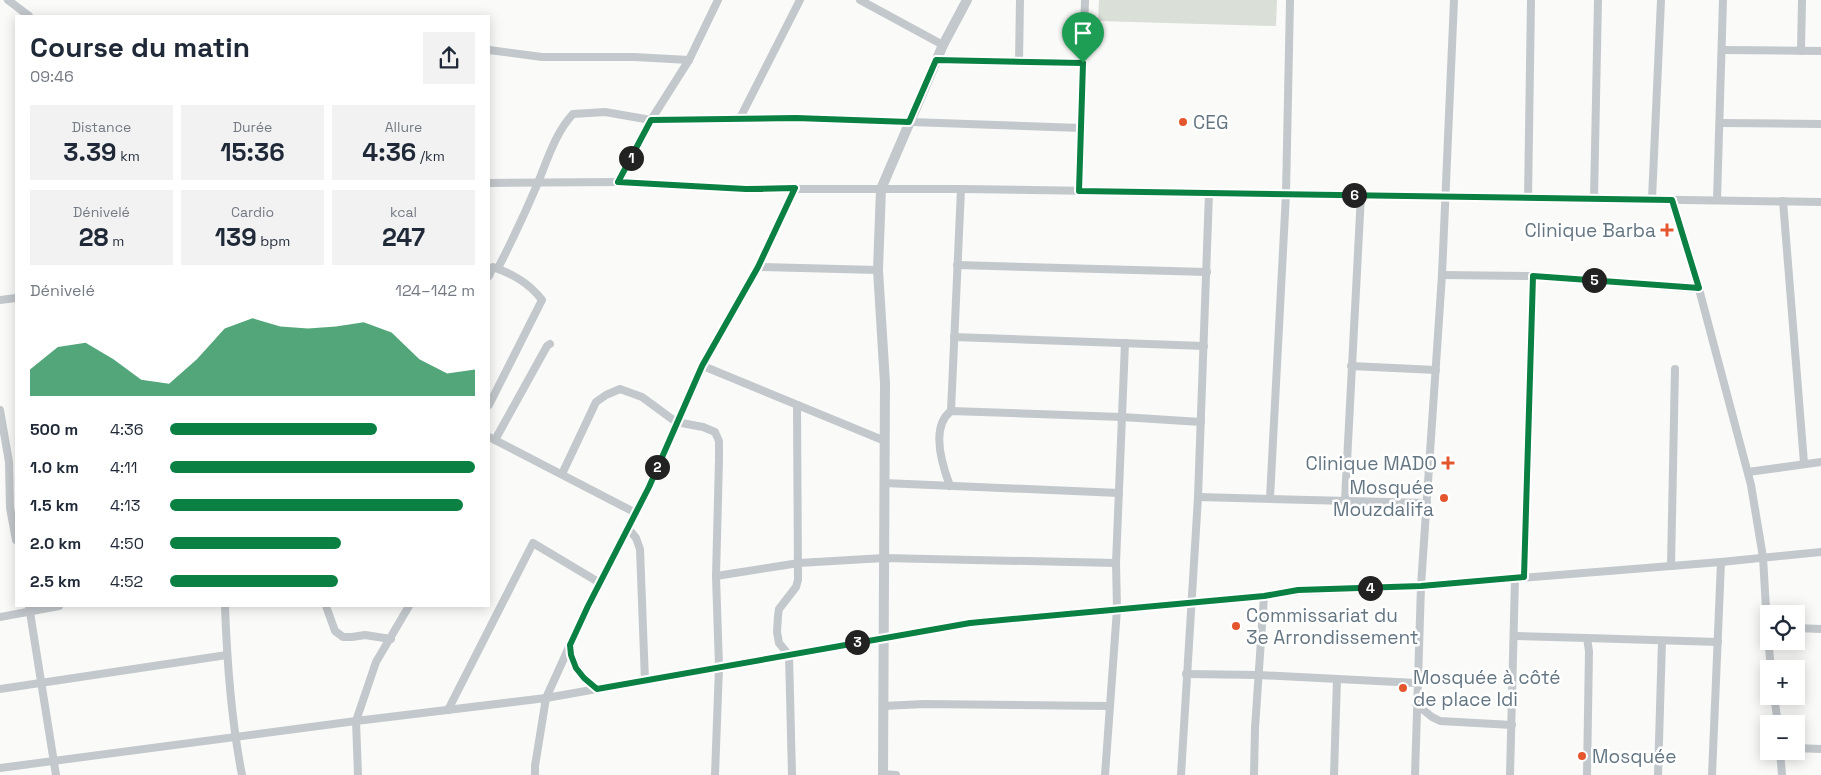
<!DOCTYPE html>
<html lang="fr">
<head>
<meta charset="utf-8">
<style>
  :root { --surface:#fff; --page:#f2f2f3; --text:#1f2937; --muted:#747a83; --accent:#0b8043 }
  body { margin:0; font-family:"Space Grotesk",sans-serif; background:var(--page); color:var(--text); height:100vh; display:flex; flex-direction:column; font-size:19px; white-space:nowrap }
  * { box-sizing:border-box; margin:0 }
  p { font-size:16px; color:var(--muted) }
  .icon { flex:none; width:28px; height:28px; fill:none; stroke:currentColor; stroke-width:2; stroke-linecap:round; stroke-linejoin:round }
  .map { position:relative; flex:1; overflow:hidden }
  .panel { position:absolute; left:15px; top:15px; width:475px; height:592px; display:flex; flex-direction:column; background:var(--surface); border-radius:0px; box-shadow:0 2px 12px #0003 }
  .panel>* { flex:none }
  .controls { position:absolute; left:1760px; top:605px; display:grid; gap:10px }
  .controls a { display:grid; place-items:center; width:45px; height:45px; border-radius:0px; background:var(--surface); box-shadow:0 2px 12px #0003; font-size:25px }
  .pin { position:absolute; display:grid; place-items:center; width:42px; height:42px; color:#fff; margin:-51px -21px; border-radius:50% 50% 50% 0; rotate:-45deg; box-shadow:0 0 5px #0007 }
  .pin .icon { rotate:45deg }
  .km { position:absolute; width:25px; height:25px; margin:-12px; border-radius:50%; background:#222; color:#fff; font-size:14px; line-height:25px; text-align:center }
  .round { display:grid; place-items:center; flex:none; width:52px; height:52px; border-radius:0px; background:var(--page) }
  .head { display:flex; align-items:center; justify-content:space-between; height:85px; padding:0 15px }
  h1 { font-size:28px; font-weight:600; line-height:38px }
  .figures { display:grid; grid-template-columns:repeat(3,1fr); gap:8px; height:85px; padding:5px 15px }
  .figures div { display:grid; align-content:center; border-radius:0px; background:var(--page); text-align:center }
  .figures b { font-size:25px; font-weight:600 }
  .figures small { font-size:14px; font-weight:400 }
  .figures p { font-size:14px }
  .chart { height:140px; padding:10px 15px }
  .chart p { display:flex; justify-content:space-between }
  .chart svg { width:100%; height:90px; margin-top:5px; fill:var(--accent); opacity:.7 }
  ul { padding:0 15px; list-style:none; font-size:16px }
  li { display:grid; grid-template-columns:80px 60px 1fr; align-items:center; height:38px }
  li i { height:12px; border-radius:6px; background:var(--accent) }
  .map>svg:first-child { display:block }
  .green { fill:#dadfd7 }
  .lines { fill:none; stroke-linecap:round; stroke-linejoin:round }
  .minor { stroke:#c3c8cc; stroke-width:8 }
  .tertiary { stroke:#c3c8cc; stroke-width:10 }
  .route-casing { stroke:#fff; stroke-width:10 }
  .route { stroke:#0b8043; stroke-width:6 }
  .poi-dot { fill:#e4572e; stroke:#fff; stroke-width:2 }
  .labels { text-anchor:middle; stroke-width:5; stroke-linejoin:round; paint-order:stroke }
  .poi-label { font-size:19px; fill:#657683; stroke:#fff; text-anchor:start }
</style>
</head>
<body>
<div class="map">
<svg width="1821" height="775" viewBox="0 0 1821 775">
  <rect width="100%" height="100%" fill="#fafaf8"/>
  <!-- green -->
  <polygon class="green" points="1099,0 1277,0 1276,26 1098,21"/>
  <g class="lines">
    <!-- minor -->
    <g class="minor">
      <polyline points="8,0 29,16"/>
      <polyline points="718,0 689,60 651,120 618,182 746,189 961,189 1821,202"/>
      <polyline points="860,0 943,45"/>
      <polyline points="489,50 542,57 634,57 689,60"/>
      <polyline points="1722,50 1821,51"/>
      <polyline points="1801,51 1802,0"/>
      <polyline points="936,60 1083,63"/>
      <polyline points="1019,61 1020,0"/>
      <polyline points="740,118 800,0"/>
      <polyline points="1720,123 1821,124"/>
      <polyline points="489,183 618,182"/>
      <polyline points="1079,191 1085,0"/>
      <polyline points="1528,198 1531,0"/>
      <polyline points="1594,199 1598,0"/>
      <polyline points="1652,199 1661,0"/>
      <polyline points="1672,200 1699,289 1751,485 1763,557 1767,627 1771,669"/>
      <polyline points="1717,200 1723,0"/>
      <polyline points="1783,201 1804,463"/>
      <polyline points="957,265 1207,272"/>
      <polyline points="758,267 878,270"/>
      <path d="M 498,268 C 512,241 525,213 537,185 C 547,161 555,133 573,114 L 605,112 L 651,120 L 796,118 L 1081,128"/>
      <polyline points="1442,275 1533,276 1699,289"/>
      <path d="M 489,276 L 493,267 C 513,274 529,283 542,300 L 489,405"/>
      <polyline points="0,300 16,298"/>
      <polyline points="954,337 1204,346"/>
      <polyline points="703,366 885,441"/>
      <polyline points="1351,366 1436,370"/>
      <polyline points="0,410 9,462 10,508 16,540"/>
      <polyline points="951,411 961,189"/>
      <polyline points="489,437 636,513"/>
      <polyline points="495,440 547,346 550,344"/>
      <polyline points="1748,472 1821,462"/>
      <polyline points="562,474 596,402 606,395 620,389 642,397 676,422 703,427 715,432 719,441 719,460 716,576 719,667 715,775"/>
      <polyline points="884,483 1119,493"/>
      <path d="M 950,486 C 942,465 930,427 951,411 L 1122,417 L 1201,422"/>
      <polyline points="1198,497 1427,503"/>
      <polyline points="1270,498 1286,194 1290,0"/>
      <polyline points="1345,500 1361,195"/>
      <polyline points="628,528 636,538 640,549 645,681"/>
      <polyline points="1671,566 1675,369"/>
      <polyline points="716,576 799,563 884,558 1116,563"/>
      <polyline points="1524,577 1533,276"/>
      <polyline points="29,606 56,775"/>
      <path d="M 225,606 C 227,663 231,719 242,775"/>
      <polyline points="326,606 335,631 343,637 352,637 365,635 391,639"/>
      <polyline points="0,617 59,606"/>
      <polyline points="1796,628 1821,629"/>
      <polyline points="1514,636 1587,638 1589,651 1587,775"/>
      <polyline points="1587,638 1718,642"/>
      <path d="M 570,646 C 573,666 582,677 597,689"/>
      <polyline points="1186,674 1259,675 1416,683"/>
      <polyline points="0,689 227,655"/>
      <polyline points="1774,696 1778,724"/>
      <polyline points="1416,704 1432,717 1440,721 1512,725"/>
      <polyline points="883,706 924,704 1108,706"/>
      <polyline points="448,710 533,543 600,583"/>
      <polyline points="1796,748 1821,749"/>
      <polyline points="1780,751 1782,775"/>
      <polyline points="0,768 356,721 546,698 970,623 1264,596 1299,591 1421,586 1721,562 1821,552"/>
      <polyline points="883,774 896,775"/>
      <polyline points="358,775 356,721 376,662 409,606"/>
      <polyline points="535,775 535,766 546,698 570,645 588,606 649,487 703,366 758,267 795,188"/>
      <polyline points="792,775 789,655 779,643 777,632 778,616 779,609 796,587 798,580 797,405"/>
      <polyline points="1105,775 1117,609 1116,563 1125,343"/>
      <polyline points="1181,775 1198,497 1209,193"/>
      <polyline points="1254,775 1255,728 1264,596"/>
      <polyline points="1334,775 1337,679"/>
      <polyline points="1415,775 1421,586 1442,275 1454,0"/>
      <polyline points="1510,775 1515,578"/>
      <polyline points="1658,775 1662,641"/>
      <polyline points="1712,775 1721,562"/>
    </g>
    <!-- tertiary -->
    <polyline class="tertiary" points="883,775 885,383 878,270 881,189 943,45 967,0"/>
  </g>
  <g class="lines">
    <defs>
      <polygon id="route" points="936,60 1083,63 1079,191 1672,200 1699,288 1533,276 1524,577 1421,586 1298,590 1264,596 970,623 597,689 584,678 576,668 571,655 570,645 588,606 649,487 702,366 758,267 795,188 746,189 618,182 651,120 796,118 909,122"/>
    </defs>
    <!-- route casing -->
    <use href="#route" class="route-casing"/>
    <!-- route -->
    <use href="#route" class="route"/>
  </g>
  <!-- markers -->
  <g class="poi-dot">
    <circle cx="1183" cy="122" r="5"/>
    <path d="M1664.5 222.5h5v5h5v5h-5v5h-5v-5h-5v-5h5z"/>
    <path d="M1445.5 455.5h5v5h5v5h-5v5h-5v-5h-5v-5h5z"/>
    <circle cx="1444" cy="498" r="5"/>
    <circle cx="1236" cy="626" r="5"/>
    <circle cx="1403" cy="688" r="5"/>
    <circle cx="1582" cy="756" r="5"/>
  </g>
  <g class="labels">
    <!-- poi labels -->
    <g class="poi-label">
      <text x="1193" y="129">CEG</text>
      <text x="1656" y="237" text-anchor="end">Clinique Barba</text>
      <text x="1437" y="470" text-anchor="end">Clinique MADO</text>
      <text x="1434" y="494" text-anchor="end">Mosquée<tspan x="1434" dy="22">Mouzdalifa</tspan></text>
      <text x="1246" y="622">Commissariat du<tspan x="1246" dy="22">3e Arrondissement</tspan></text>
      <text x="1413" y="684">Mosquée à côté<tspan x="1413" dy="22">de place Idi</tspan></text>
      <text x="1592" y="763">Mosquée</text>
    </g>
  </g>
</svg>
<div class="controls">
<a><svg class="icon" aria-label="locate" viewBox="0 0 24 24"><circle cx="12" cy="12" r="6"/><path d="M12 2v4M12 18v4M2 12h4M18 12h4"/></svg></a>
<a>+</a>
<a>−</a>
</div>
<div class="pin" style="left:1083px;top:63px;background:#1e9e55"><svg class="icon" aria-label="arrive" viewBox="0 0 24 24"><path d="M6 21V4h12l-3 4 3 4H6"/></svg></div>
<b class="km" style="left:631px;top:158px">1</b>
<b class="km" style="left:657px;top:467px">2</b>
<b class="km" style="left:857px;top:642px">3</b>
<b class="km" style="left:1370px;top:588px">4</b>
<b class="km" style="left:1594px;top:280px">5</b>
<b class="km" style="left:1354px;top:195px">6</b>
<section class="panel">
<div class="head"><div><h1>Course du matin</h1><p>09:46</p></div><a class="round"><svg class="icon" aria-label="share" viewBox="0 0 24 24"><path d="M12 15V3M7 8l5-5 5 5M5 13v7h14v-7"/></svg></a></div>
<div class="figures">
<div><p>Distance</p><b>3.39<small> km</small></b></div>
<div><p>Durée</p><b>15:36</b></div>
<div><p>Allure</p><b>4:36<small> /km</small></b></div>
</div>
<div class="figures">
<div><p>Dénivelé</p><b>28<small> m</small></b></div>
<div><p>Cardio</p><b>139<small> bpm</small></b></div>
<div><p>kcal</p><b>247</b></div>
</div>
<div class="chart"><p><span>Dénivelé</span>124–142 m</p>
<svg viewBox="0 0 160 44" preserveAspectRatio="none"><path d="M0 44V31L10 20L20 18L30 26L40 36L50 38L60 26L70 11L80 6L90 10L100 11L110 10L120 8L130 13L140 26L150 33L160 31V44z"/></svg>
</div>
<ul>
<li><b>500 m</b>4:36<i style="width:68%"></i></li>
<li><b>1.0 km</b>4:11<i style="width:100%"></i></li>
<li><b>1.5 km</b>4:13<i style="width:96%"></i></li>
<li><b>2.0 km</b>4:50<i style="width:56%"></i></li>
<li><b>2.5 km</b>4:52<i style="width:55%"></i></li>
</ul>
</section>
</div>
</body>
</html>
